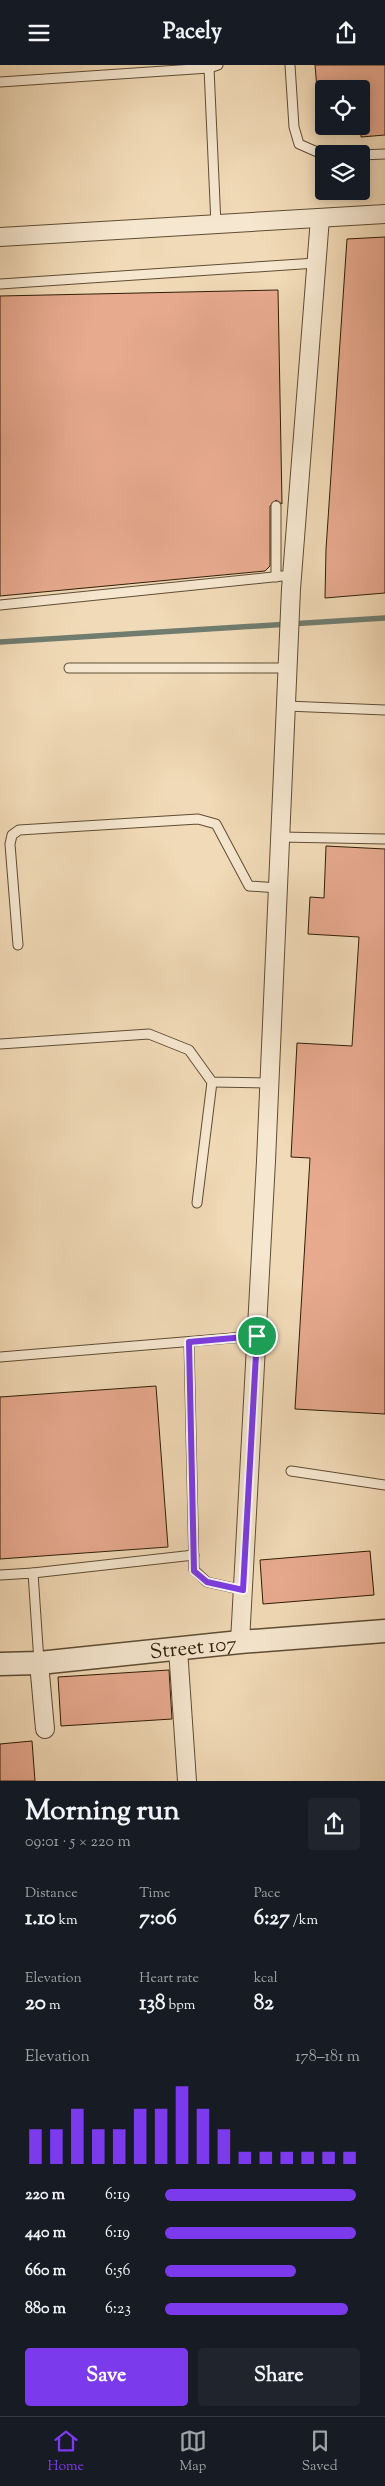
<!DOCTYPE html>
<html lang="en">
<head>
<meta charset="utf-8">
<style>
  :root { --surface:#171b24; --page:#20242c; --text:#f1f3f6; --muted:#9ea1a6; --line:#363941; --accent:#7c3aed }
  body { margin:0; font-family:"Sorts Mill Goudy",serif; background:var(--page); color:var(--text); height:100vh; display:flex; flex-direction:column; font-size:19px; white-space:nowrap }
  * { box-sizing:border-box; margin:0 }
  p { font-size:16px; color:var(--muted) }
  .icon { flex:none; width:28px; height:28px; fill:none; stroke:currentColor; stroke-width:2; stroke-linecap:round; stroke-linejoin:round }
  .map { position:relative; height:1716px; overflow:hidden }
  .details { display:flex; flex-direction:column; background:var(--surface); flex:1 }
  .details>* { flex:none }
  .buttons { position:absolute; left:315px; top:15px; display:grid; gap:10px }
  .buttons a { display:grid; place-items:center; width:55px; height:55px; border-radius:5px; background:var(--surface); box-shadow:0 2px 12px #0003; font-size:25px }
  .pin { position:absolute; display:grid; place-items:center; width:42px; height:42px; color:#fff; margin:-21px; border:2px solid #fff; border-radius:50%; box-shadow:0 1px 5px #0007 }
  .round { display:grid; place-items:center; flex:none; width:52px; height:52px; border-radius:5px; background:var(--page) }
  .headline { display:flex; align-items:center; justify-content:space-between; height:85px; padding:0 25px }
  h1 { font-size:28px; font-weight:700; line-height:38px }
  .stats { display:grid; grid-template-columns:repeat(3,1fr); gap:8px; height:85px; padding:5px 25px }
  .stats div { display:grid; align-content:center }
  .stats b { font-size:21px; font-weight:700 }
  .stats small { font-size:14px; font-weight:400 }
  .stats p { font-size:14px }
  .chart { height:140px; padding:10px 25px }
  .chart p { display:flex; justify-content:space-between }
  .chart svg { width:100%; height:90px; margin-top:5px; stroke:var(--accent); stroke-width:6 }
  .primary-button { display:flex; gap:10px; margin-top:auto; padding:10px 25px }
  .primary-button a { flex:1; height:58px; border-radius:5px; background:var(--accent); color:#fff; font-size:20px; font-weight:700; line-height:58px; text-align:center }
  .primary-button a+a { background:var(--page); color:var(--text) }
  ul { padding:0 25px; list-style:none; font-size:16px }
  li { display:grid; grid-template-columns:80px 60px 1fr; align-items:center; height:38px }
  li i { height:12px; border-radius:6px; background:var(--accent) }
  header { display:flex; justify-content:space-between; align-items:center; height:65px; padding:0 25px; background:var(--surface); font-size:22px; font-weight:700 }
  .menu { display:flex; justify-content:space-around; align-items:center; height:70px; border-top:1px solid var(--line); background:var(--surface); font-size:14px; color:var(--muted) }
  .menu a { display:grid; justify-items:center; gap:2px }
  .menu .current { color:var(--accent) }
  .map>svg:first-child { display:block }
  .lines { fill:none; stroke-linecap:round; stroke-linejoin:round }
  .stream { stroke:#6f7c6f; stroke-width:5.5 }
  .building { fill:#e8aa8f; stroke:#2e1e08 }
  .service-casing { stroke:#5f4d34; stroke-width:11 }
  .minor-casing { stroke:#5f4d34; stroke-width:20 }
  .tertiary-casing { stroke:#5f4d34; stroke-width:25 }
  .service { stroke:#f6e7d0; stroke-width:9 }
  .minor { stroke:#f6e7d0; stroke-width:18 }
  .tertiary { stroke:#f6e7d0; stroke-width:22 }
  .route-casing { stroke:#fff; stroke-width:10 }
  .route { stroke:#7c3aed; stroke-width:6 }
  .labels { text-anchor:middle; stroke-width:5; stroke-linejoin:round; paint-order:stroke }
  .street-label { font-size:21px; fill:#2e1e08; stroke:#f6e7d0 }
</style>
</head>
<body>
<header><svg class="icon" aria-label="menu" viewBox="0 0 24 24"><path d="M4 6h16M4 12h16M4 18h16"/></svg>Pacely<svg class="icon" aria-label="share" viewBox="0 0 24 24"><path d="M12 15V3M7 8l5-5 5 5M5 13v7h14v-7"/></svg></header>
<div class="map">
<svg width="385" height="1716" viewBox="0 0 385 1716">
  <rect width="100%" height="100%" fill="#f1dab7"/>
  <filter id="stains"><feTurbulence type="fractalNoise" baseFrequency=".004" numOctaves="4"/><feColorMatrix values="0 0 0 0 .2 0 0 0 0 .09 0 0 0 0 .02 0 0 0 .5 -.17"/></filter>
  <radialGradient id="worn" r=".72"><stop offset=".6" stop-color="#630" stop-opacity="0"/><stop offset="1" stop-color="#630" stop-opacity=".3"/></radialGradient>
  <g class="lines">
    <!-- stream -->
    <polyline class="stream" points="0,577 385,553"/>
  </g>
  <!-- building -->
  <g class="building">
    <polygon points="315,0 385,0 385,70 361,72 361,24 317,24"/>
    <polygon points="385,172 385,528 325,533 326,484 347,174"/>
    <polygon points="278,225 282,439 276,435 270,441 270,501 265,506 0,531 0,231"/>
    <polygon points="326,781 385,784 385,1349 295,1344 310,1093 291,1092 297,978 352,981 359,872 308,869 310,832 324,833"/>
    <polygon points="156,1321 168,1482 0,1494 0,1332"/>
    <polygon points="370,1486 374,1530 263,1539 260,1495"/>
    <polygon points="169,1605 172,1654 61,1661 58,1612"/>
    <polygon points="32,1676 35,1716 0,1716 0,1679"/>
  </g>
  <g class="lines">
    <defs>
      <g id="service">
        <polyline points="290,0 294,62 299,79 324,90"/>
        <polyline points="209,3 216,160"/>
        <polyline points="0,17 209,3 218,0"/>
        <polyline points="361,90 385,89"/>
        <polyline points="0,219 316,198"/>
        <polyline points="276,441 276,512"/>
        <polyline points="0,540 292,510"/>
        <polyline points="69,603 288,603"/>
        <polyline points="286,641 385,645"/>
        <polyline points="280,772 385,774"/>
        <polyline points="18,880 10,779 12,770 19,765 198,754 216,759 249,821 278,823"/>
        <polyline points="0,979 149,969 189,985 212,1017 270,1018"/>
        <polyline points="197,1138 212,1017"/>
        <polyline points="189,1277 194,1505 207,1517 243,1525"/>
        <polyline points="0,1292 257,1271"/>
        <polyline points="291,1406 385,1420"/>
        <polyline points="33,1508 194,1490"/>
        <polyline points="0,1510 33,1508 39,1597"/>
      </g>
      <g id="minor">
        <polyline points="0,172 385,149"/>
        <polyline points="240,1577 266,1096 291,524 320,153"/>
        <polyline points="178,1584 187,1716"/>
        <polyline points="39,1598 45,1664"/>
      </g>
      <g id="tertiary">
        <path id="s1" d="M 0,1599 L 39,1598 L 240,1577 L 385,1566"/>
      </g>
    </defs>
    <!-- service casing -->
    <use href="#service" class="service-casing"/>
    <!-- minor casing -->
    <use href="#minor" class="minor-casing"/>
    <!-- tertiary casing -->
    <use href="#tertiary" class="tertiary-casing"/>
    <!-- service -->
    <use href="#service" class="service"/>
    <!-- minor -->
    <use href="#minor" class="minor"/>
    <!-- tertiary -->
    <use href="#tertiary" class="tertiary"/>
  </g>
  <g class="lines">
    <defs>
      <polygon id="route" points="257,1271 243,1525 207,1517 194,1506 189,1277"/>
    </defs>
    <!-- route casing -->
    <use href="#route" class="route-casing"/>
    <!-- route -->
    <use href="#route" class="route"/>
  </g>
  <g class="labels">
    <!-- street labels -->
    <g class="street-label">
      <text dy="7" stroke="none"><textPath href="#s1" startOffset="194">Street 107</textPath></text>
    </g>
  </g>
  <rect width="100%" height="100%" filter="url(#stains)"/>
  <rect width="100%" height="100%" fill="url(#worn)"/>
</svg>
<div class="buttons">
<a><svg class="icon" aria-label="locate" viewBox="0 0 24 24"><circle cx="12" cy="12" r="6"/><path d="M12 2v4M12 18v4M2 12h4M18 12h4"/></svg></a>
<a><svg class="icon" aria-label="layers" viewBox="0 0 24 24"><path d="M12 4l9 5-9 5-9-5zM3 14l9 5 9-5"/></svg></a>
</div>
<div class="pin" style="left:257px;top:1271px;background:#1e9e55"><svg class="icon" aria-label="arrive" viewBox="0 0 24 24"><path d="M6 21V4h12l-3 4 3 4H6"/></svg></div>
</div>
<section class="details">
<div class="headline"><div><h1>Morning run</h1><p>09:01 · 5 × 220 m</p></div><a class="round"><svg class="icon" aria-label="share" viewBox="0 0 24 24"><path d="M12 15V3M7 8l5-5 5 5M5 13v7h14v-7"/></svg></a></div>
<div class="stats">
<div><p>Distance</p><b>1.10<small> km</small></b></div>
<div><p>Time</p><b>7:06</b></div>
<div><p>Pace</p><b>6:27<small> /km</small></b></div>
</div>
<div class="stats">
<div><p>Elevation</p><b>20<small> m</small></b></div>
<div><p>Heart rate</p><b>138<small> bpm</small></b></div>
<div><p>kcal</p><b>82</b></div>
</div>
<div class="chart"><p><span>Elevation</span>178–181 m</p>
<svg viewBox="0 0 160 44" preserveAspectRatio="none"><path d="M5 44V27M15 44V27M25 44V17M35 44V27M45 44V27M55 44V17M65 44V17M75 44V6M85 44V17M95 44V27M105 44V38M115 44V38M125 44V38M135 44V38M145 44V38M155 44V38"/></svg>
</div>
<ul>
<li><b>220 m</b>6:19<i style="width:98%"></i></li>
<li><b>440 m</b>6:19<i style="width:98%"></i></li>
<li><b>660 m</b>6:56<i style="width:67%"></i></li>
<li><b>880 m</b>6:23<i style="width:94%"></i></li>
</ul>
<div class="primary-button"><a>Save</a><a>Share</a></div>
</section>
<nav class="menu">
<a class="current"><svg class="icon" aria-label="home" viewBox="0 0 24 24"><path d="M3 11l9-7 9 7M6 9v11h12V9"/></svg>Home</a>
<a><svg class="icon" aria-label="map" viewBox="0 0 24 24"><path d="M3 6l6-2 6 2 6-2v14l-6 2-6-2-6 2zM9 4v14M15 6v14"/></svg>Map</a>
<a><svg class="icon" aria-label="saved" viewBox="0 0 24 24"><path d="M7 4h10v16l-5-4-5 4z"/></svg>Saved</a>
</nav>
</body>
</html>
